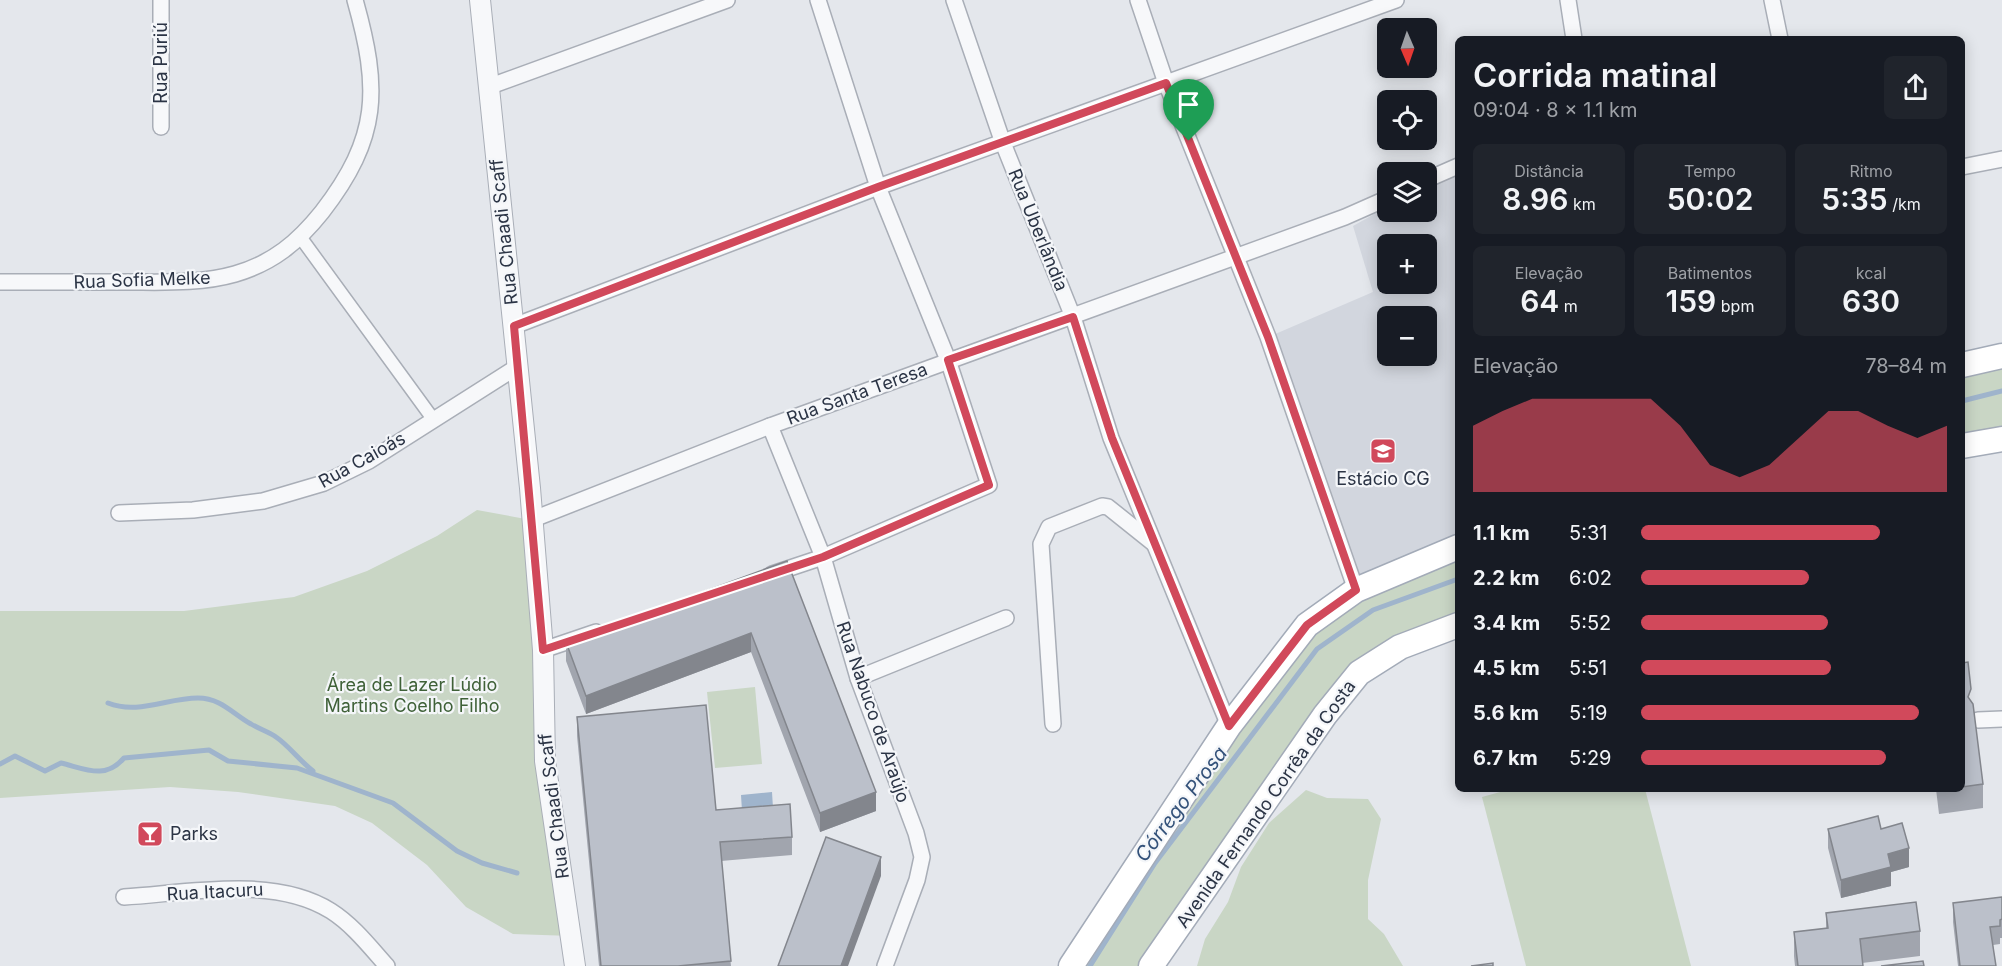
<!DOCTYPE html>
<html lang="pt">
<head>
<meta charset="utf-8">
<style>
  :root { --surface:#171b24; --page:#20242c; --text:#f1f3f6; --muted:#9ea1a6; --accent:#d1495b }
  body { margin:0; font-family:Inter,sans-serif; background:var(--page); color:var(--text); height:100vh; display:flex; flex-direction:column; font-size:22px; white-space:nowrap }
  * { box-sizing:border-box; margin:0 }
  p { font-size:20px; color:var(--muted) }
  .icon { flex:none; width:33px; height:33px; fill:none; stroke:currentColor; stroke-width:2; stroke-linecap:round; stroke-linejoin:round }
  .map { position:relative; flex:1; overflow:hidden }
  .drawer { position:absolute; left:1455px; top:36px; width:510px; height:756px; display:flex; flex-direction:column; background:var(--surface); border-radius:9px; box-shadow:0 3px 15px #0003 }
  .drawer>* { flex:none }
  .needle { width:39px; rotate:178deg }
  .buttons { position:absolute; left:1377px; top:18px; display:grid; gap:12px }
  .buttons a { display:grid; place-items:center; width:60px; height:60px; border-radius:9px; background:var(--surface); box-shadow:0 3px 15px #0003; font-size:30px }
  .pin { position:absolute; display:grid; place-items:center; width:51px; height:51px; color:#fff; margin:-62px -26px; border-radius:50% 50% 50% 0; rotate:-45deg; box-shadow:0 0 6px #0007 }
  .pin .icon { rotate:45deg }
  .round { display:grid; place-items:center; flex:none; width:63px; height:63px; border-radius:9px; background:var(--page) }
  .overview { display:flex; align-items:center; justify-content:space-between; height:102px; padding:0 18px }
  h1 { font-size:33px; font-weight:600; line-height:45px }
  .stats { display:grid; grid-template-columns:repeat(3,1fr); gap:9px; height:102px; padding:6px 18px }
  .stats div { display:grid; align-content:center; border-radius:9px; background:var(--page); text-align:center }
  .stats b { font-size:30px; font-weight:600 }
  .stats small { font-size:16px; font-weight:400 }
  .stats p { font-size:16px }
  .chart { height:168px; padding:12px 18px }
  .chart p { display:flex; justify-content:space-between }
  .chart svg { width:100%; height:108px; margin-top:6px; fill:var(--accent); opacity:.7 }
  ul { padding:0 18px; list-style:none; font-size:20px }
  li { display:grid; grid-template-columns:96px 72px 1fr; align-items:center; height:45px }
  li i { height:15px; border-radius:8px; background:var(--accent) }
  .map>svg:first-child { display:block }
  .built { fill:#d2d6de; fill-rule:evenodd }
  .green { fill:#c9d6c5 }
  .water { fill:#9fb4cc }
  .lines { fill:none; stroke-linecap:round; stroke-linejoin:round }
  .stream { stroke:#9fb4cc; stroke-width:5 }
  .pedestrian-casing { stroke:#a9aeb7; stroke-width:15 }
  .minor-casing { stroke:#a9aeb7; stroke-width:18 }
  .tertiary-casing { stroke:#a9aeb7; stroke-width:22 }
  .primary-casing { stroke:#a3abb8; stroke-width:27 }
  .pedestrian { stroke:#f7f8fa; stroke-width:12 }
  .minor { stroke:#f7f8fa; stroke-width:15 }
  .tertiary { stroke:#f7f8fa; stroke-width:20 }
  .primary { stroke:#fff; stroke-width:24 }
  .wall { fill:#a1a5ae }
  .shaded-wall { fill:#83868d }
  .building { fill:#bbc0ca; stroke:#83868d; stroke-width:1.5 }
  .route-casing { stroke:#fff; stroke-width:12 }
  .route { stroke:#d1495b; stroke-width:8 }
  .labels { text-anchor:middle; stroke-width:4.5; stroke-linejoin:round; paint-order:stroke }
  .street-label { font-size:18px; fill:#2b3445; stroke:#f4f6f9 }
  .poi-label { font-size:18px; fill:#2b3445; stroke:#f4f6f9 }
  .park-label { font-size:18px; fill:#3f6138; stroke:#f4f6f9 }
  .water-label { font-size:20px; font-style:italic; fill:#34527a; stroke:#f4f6f9 }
</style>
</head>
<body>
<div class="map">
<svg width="2002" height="966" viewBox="0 0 2002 966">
  <rect width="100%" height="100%" fill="#e4e7ec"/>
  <!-- built -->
  <path class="built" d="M 1458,168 L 1458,547 L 1356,590 L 1268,337 L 1373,292 L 1353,226 L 1387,207 L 1388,212 L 1426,212 L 1427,185 ZM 1388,244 L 1426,244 L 1426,284 L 1388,284 ZM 1388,316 L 1426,316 L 1426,356 L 1388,356 Z"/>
  <!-- green -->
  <g class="green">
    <polygon points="2002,356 2002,439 1962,446 1962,365"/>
    <polygon points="477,510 531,520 572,936 513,934 466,907 427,865 372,823 335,806 238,792 170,787 0,798 0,611 184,611 294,597 367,571 437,536"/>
    <polygon points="1458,547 1458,625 1359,673 1151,966 1071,966 1307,625"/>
    <polygon points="755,687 762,764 715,768 707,692"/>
    <polygon points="1511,789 1645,789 1691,966 1526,966 1482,797"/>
    <polygon points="1306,790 1327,798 1368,799 1381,819 1368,880 1368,919 1384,934 1403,966 1197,966 1205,939 1228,902 1241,867 1269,823"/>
  </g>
  <!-- water -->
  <polygon class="water" points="772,792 773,808 742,811 741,795"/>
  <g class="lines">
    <!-- stream -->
    <g class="stream">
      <polyline points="1962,401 2002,391"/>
      <path d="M 108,703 C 138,715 167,698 198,698 C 221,698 233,714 251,724 C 259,729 269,732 276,737 C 288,745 300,761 313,771"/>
      <path d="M 0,764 L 15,756 L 45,771 L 61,763 C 86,769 105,780 124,758 L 209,750 L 228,761 L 297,768 L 393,803 L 457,851 L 482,863 L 517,873"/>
      <polyline points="1090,966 1155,863 1317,649 1373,610 1458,579"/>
    </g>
    <defs>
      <polyline id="pedestrian" points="301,238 433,419"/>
      <g id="minor">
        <polyline points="161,0 161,127"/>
        <polyline points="954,0 1003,143 1073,317 1111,438 1229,726"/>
        <polyline points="1138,0 1166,83 1268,337 1356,590"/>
        <polyline points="1568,0 1574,39"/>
        <polyline points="1772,0 1780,39"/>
        <polyline points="488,87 727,0"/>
        <polyline points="1962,167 2002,159"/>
        <polyline points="1426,180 1458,166"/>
        <path d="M 0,282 C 42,282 85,282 127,282 C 163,282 200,284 235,274 C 273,263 298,242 322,212 C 380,137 380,89 355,0"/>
        <polyline points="514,326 878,187 1396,0"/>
        <polyline points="770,426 823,557 858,678 916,833 922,857 917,880 885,966"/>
        <polyline points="119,513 193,510 263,501 324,483 369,461 517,367"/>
        <polyline points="531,520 770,426 1345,217 1388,198"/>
        <polyline points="772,574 823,557 989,485 948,360 878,187 818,0"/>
        <polyline points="543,650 596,632"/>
        <polyline points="858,678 1006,618"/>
        <polyline points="1978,720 2002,719"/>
        <polyline points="1053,724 1041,544 1049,527 1102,506 1108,507 1153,543"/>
        <path d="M 124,897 C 189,893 274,875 331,911 C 353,925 370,947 387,966"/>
      </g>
      <polyline id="tertiary" points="480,0 530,488 543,650 545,761 575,966"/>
      <g id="primary">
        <polyline points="1962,365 2002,356"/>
        <polyline points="1962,446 2002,439"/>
        <polyline points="1071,966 1229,726 1307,625 1356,590 1458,547"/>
        <polyline points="1151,966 1325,715 1359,673 1400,647 1458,625"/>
      </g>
    </defs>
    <!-- pedestrian casing -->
    <use href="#pedestrian" class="pedestrian-casing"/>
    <!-- minor casing -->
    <use href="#minor" class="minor-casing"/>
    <!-- tertiary casing -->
    <use href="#tertiary" class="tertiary-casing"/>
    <!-- primary casing -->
    <use href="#primary" class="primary-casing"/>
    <!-- pedestrian -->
    <use href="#pedestrian" class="pedestrian"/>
    <!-- minor -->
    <use href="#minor" class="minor"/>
    <!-- tertiary -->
    <use href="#tertiary" class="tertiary"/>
    <!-- primary -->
    <use href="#primary" class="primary"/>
  </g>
  <!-- wall -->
  <g class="wall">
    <polygon points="787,561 876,811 820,832 751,652 586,714 566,661 566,642"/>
    <polygon points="1962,663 1983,784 1983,808 1939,814 1936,789 1962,789"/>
    <polygon points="577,717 716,810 792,837 792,855 721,861 731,966 599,966 577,736"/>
    <polygon points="1828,829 1881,829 1909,867 1891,872 1891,886 1841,898 1828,848"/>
    <polygon points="2002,897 2002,938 2000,938 2000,944 1993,945 1996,966 1958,966 1953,922 1953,903"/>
    <polygon points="1826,913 1920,931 1920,956 1862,963 1863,966 1795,966 1794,956 1794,932 1826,928"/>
  </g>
  <!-- shaded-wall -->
  <g class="shaded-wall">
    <polygon points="751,633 751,652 586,714 586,696"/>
    <polygon points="876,792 876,811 820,832 820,813"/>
    <polygon points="1909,848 1909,867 1891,872 1891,886 1841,898 1841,880 1888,854"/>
    <polygon points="881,857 881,876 848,966 841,966"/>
  </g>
  <!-- building -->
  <g class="building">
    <polygon points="787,561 876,792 820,813 751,633 586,696 566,642"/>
    <polygon points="1968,662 1971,689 1968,697 1973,704 1983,784 1962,787 1962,663"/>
    <polygon points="706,705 716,810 790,804 792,837 720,842 731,961 678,966 601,966 577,717"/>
    <polygon points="1878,816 1881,829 1902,823 1909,848 1888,854 1891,867 1841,880 1828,829"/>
    <polygon points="826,837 881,857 841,966 778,966"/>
    <polygon points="2002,897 2002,919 2000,920 2000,926 1990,927 1996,966 1960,966 1953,903"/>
    <polygon points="1916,902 1920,931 1860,939 1863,966 1798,966 1794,932 1828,928 1826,913"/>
    <polygon points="1923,961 1924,966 1881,966"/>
    <polygon points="1493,963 1493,966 1471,966"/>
  </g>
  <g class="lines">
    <defs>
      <polygon id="route" points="1166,83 1268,337 1356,590 1307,625 1229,726 1112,438 1073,317 948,360 989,485 823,557 543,650 514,326 878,187"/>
    </defs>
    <!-- route casing -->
    <use href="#route" class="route-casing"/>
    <!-- route -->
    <use href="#route" class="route"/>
  </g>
  <!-- icons -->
  <defs>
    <symbol id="university-square" viewBox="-11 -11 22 22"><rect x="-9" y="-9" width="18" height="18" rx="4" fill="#d1495b" stroke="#f4f6f9"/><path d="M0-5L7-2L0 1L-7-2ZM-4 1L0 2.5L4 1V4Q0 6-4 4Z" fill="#fff"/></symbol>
    <symbol id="bar-square" viewBox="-11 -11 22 22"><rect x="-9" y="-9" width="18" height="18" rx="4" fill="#d1495b" stroke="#f4f6f9"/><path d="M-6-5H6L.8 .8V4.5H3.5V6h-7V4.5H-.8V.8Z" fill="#fff"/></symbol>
  </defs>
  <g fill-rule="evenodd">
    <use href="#university-square" x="1368" y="436" width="30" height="30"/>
    <use href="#bar-square" x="135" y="819" width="30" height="30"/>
  </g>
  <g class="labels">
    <!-- street labels -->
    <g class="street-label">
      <text transform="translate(161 63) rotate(-90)" y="6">Rua Puriú</text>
      <text transform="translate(1038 230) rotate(68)" y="6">Rua Uberlândia</text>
      <text transform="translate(504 232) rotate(-96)" y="6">Rua Chaadi Scaff</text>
      <text transform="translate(142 280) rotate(-2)" y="6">Rua Sofia Melke</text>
      <text transform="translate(857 394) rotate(-20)" y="6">Rua Santa Teresa</text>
      <text transform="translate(362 460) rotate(-29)" y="6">Rua Caioás</text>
      <text transform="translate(873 712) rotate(71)" y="6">Rua Nabuco de Araújo</text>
      <text transform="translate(1266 804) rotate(-55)" y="6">Avenida Fernando Corrêa da Costa</text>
      <text transform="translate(554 806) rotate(-97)" y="6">Rua Chaadi Scaff</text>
      <text transform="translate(215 892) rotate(-3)" y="6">Rua Itacuru</text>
    </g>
    <!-- poi labels -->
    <g class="poi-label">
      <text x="1383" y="485">Estácio CG</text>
      <text x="170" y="840" text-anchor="start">Parks</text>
    </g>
    <!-- park labels -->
    <g class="park-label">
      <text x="412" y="691">Área de Lazer Lúdio<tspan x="412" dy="21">Martins Coelho Filho</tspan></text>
    </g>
    <!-- water labels -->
    <g class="water-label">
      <text transform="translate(1181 804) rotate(-53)" y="7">Córrego Prosa</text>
    </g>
  </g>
</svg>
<div class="buttons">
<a><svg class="needle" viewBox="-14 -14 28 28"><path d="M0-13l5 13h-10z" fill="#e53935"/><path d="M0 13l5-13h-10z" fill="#9ea1a6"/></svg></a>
<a><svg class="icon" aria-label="locate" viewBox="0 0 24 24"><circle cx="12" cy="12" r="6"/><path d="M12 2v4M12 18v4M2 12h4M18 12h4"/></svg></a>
<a><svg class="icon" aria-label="layers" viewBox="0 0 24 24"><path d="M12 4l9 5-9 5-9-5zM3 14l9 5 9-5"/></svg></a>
<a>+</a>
<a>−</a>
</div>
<div class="pin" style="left:1189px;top:141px;background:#1e9e55"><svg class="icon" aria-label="arrive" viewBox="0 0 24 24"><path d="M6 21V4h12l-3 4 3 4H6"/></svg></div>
<section class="drawer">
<div class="overview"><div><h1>Corrida matinal</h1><p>09:04 · 8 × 1.1 km</p></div><a class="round"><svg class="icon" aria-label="share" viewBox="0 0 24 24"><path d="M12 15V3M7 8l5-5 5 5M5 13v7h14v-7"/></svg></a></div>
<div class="stats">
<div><p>Distância</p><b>8.96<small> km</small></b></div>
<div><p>Tempo</p><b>50:02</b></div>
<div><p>Ritmo</p><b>5:35<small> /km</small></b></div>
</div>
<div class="stats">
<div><p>Elevação</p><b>64<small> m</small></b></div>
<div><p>Batimentos</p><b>159<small> bpm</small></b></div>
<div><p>kcal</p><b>630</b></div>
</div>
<div class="chart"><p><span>Elevação</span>78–84 m</p>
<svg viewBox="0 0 160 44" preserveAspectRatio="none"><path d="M0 44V17L10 11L20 6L30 6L40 6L50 6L60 6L70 17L80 33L90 38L100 33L110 22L120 11L130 11L140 17L150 22L160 17V44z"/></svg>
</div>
<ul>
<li><b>1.1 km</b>5:31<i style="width:78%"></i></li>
<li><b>2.2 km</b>6:02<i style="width:55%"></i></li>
<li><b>3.4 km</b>5:52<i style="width:61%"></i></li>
<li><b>4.5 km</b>5:51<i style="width:62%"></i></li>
<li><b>5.6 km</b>5:19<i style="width:91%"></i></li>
<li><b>6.7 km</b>5:29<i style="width:80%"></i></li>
</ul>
</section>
</div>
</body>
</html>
